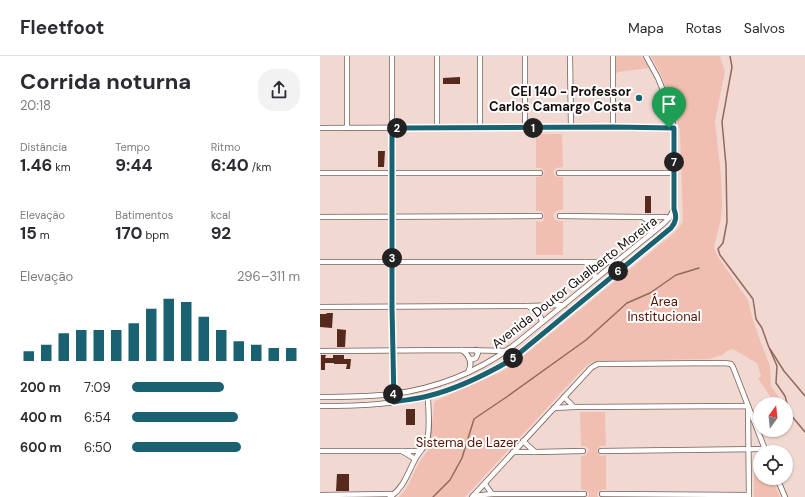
<!DOCTYPE html>
<html lang="pt">
<head>
<meta charset="utf-8">
<style>
  :root { --surface:#fff; --page:#f2f2f3; --text:#2b2b33; --muted:#7c7c81; --line:#e1e1e2; --accent:#1a6272 }
  body { margin:0; font-family:"DM Sans",sans-serif; background:var(--page); color:var(--text); height:100vh; display:flex; flex-direction:column; font-size:15px; white-space:nowrap }
  * { box-sizing:border-box; margin:0 }
  p { font-size:13px; color:var(--muted) }
  .icon { flex:none; width:22px; height:22px; fill:none; stroke:currentColor; stroke-width:2; stroke-linecap:round; stroke-linejoin:round }
  .map { position:relative; flex:1; overflow:hidden }
  .side { display:flex; flex-direction:column; background:var(--surface); width:320px }
  .side>* { flex:none }
  .needle { width:26px; rotate:15deg }
  .tools { position:absolute; left:433px; top:341px; display:grid; gap:8px }
  .tools a { display:grid; place-items:center; width:40px; height:40px; border-radius:50%; background:var(--surface); box-shadow:0 1px 3px #0004; font-size:20px }
  .pin { position:absolute; display:grid; place-items:center; width:34px; height:34px; color:#fff; margin:-41px -17px; border-radius:50% 50% 50% 0; rotate:-45deg; box-shadow:0 0 4px #0007 }
  .pin .icon { rotate:45deg }
  .km { position:absolute; width:20px; height:20px; margin:-10px; border-radius:50%; background:#222; color:#fff; font-size:11px; line-height:20px; text-align:center }
  .round { display:grid; place-items:center; flex:none; width:42px; height:42px; border-radius:16px; background:var(--page) }
  .overview { display:flex; align-items:center; justify-content:space-between; height:68px; padding:0 20px }
  h1 { font-size:22px; font-weight:700; line-height:30px }
  .metrics { display:grid; grid-template-columns:repeat(3,1fr); gap:6px; height:68px; padding:4px 20px }
  .metrics div { display:grid; align-content:center }
  .metrics b { font-size:17px; font-weight:700 }
  .metrics small { font-size:11px; font-weight:400 }
  .metrics p { font-size:11px }
  .chart { height:112px; padding:8px 20px }
  .chart p { display:flex; justify-content:space-between }
  .chart svg { width:100%; height:72px; margin-top:4px; stroke:var(--accent); stroke-width:6 }
  ul { padding:0 20px; list-style:none; font-size:13px }
  li { display:grid; grid-template-columns:64px 48px 1fr; align-items:center; height:30px }
  li i { height:10px; border-radius:5px; background:var(--accent) }
  header { display:flex; align-items:center; gap:24px; box-sizing:border-box; height:56px; padding:0 20px; background:var(--surface); border-bottom:1px solid var(--line) }
  header strong { font-size:19px }
  nav { display:flex; gap:22px; margin-inline-start:auto; font-size:14px }
  main { display:flex; flex:1; min-height:0 }
  .map>svg:first-child { display:block }
  .green { fill:#f1bfb1 }
  .lines { fill:none; stroke-linecap:round; stroke-linejoin:round }
  .stream { stroke:#92695e; stroke-width:1.5 }
  .building { fill:#56291c }
  .minor-casing { stroke:#725d57; stroke-width:6 }
  .minor { stroke:#fff; stroke-width:4.5 }
  .route-casing { stroke:#fff; stroke-width:8 }
  .route { stroke:#1a6272; stroke-width:5 }
  .poi-dot { fill:#1a6272; stroke:#fff; stroke-width:1.5 }
  .labels { text-anchor:middle; stroke-width:4; stroke-linejoin:round; paint-order:stroke }
  .poi-label { font-size:13px; font-weight:bold; fill:#150d0b; stroke:#fff; text-anchor:end }
  .street-label { font-size:13px; fill:#150d0b; stroke:#fff }
  .park-label { font-size:13px; fill:#551201; stroke:#fff }
</style>
</head>
<body>
<header>
<strong>Fleetfoot</strong>
<nav><a>Mapa</a><a>Rotas</a><a>Salvos</a></nav>
</header>
<main>
<section class="side">
<div class="overview"><div><h1>Corrida noturna</h1><p>20:18</p></div><a class="round"><svg class="icon" aria-label="share" viewBox="0 0 24 24"><path d="M12 15V3M7 8l5-5 5 5M5 13v7h14v-7"/></svg></a></div>
<div class="metrics">
<div><p>Distância</p><b>1.46<small> km</small></b></div>
<div><p>Tempo</p><b>9:44</b></div>
<div><p>Ritmo</p><b>6:40<small> /km</small></b></div>
</div>
<div class="metrics">
<div><p>Elevação</p><b>15<small> m</small></b></div>
<div><p>Batimentos</p><b>170<small> bpm</small></b></div>
<div><p>kcal</p><b>92</b></div>
</div>
<div class="chart"><p><span>Elevação</span>296–311 m</p>
<svg viewBox="0 0 160 44" preserveAspectRatio="none"><path d="M5 44V38M15 44V34M25 44V27M35 44V25M45 44V25M55 44V25M65 44V21M75 44V12M85 44V6M95 44V8M105 44V17M115 44V25M125 44V32M135 44V34M145 44V36M155 44V36"/></svg>
</div>
<ul>
<li><b>200 m</b>7:09<i style="width:55%"></i></li>
<li><b>400 m</b>6:54<i style="width:63%"></i></li>
<li><b>600 m</b>6:50<i style="width:65%"></i></li>
</ul>
</section>
<div class="map">
<svg width="485" height="441" viewBox="0 0 485 441">
  <rect width="100%" height="100%" fill="#f1d8d1"/>
  <!-- green -->
  <g class="green">
    <polygon points="296,0 322,0 329,12 298,16 296,18"/>
    <path d="M 331,0 L 400,0 L 405,16 L 395,65 L 401,120 L 402,150 L 401,163 L 394,191 L 398,201 L 428,244 L 432,261 L 441,287 L 450,310 L 451,330 L 460,343 L 462,348 L 455,348 L 438,322 L 441,320 L 437,307 L 413,293 L 407,295 L 402,299 L 389,303 L 279,305 C 272,306 268,308 263,313 L 145,441 L 79,441 C 89,432 92,419 99,407 C 102,401 107,397 110,391 L 114,348 L 115,345 L 181,316 L 196,306 L 347,183 L 355,176 L 363,166 L 360,74 L 341,19 Z"/>
    <path d="M 216,78 L 242,78 L 243,111 L 236,112 C 230,118 236,122 243,121 L 243,154 C 231,153 230,166 243,165 L 243,199 L 216,199 L 216,165 L 222,166 C 227,160 224,153 216,155 L 216,121 C 228,122 227,110 216,112 Z"/>
    <path d="M 260,356 L 285,356 L 286,390 C 281,389 279,390 277,394 L 278,398 L 281,400 L 286,399 L 286,434 L 283,433 L 278,436 L 277,438 L 278,441 L 268,441 L 269,438 L 268,436 L 264,433 L 261,434 L 261,400 L 266,399 L 269,394 L 268,392 L 265,390 L 261,390 Z"/>
    <polygon points="436,399 440,399 440,422 452,422 460,441 434,441 434,401"/>
  </g>
  <g class="lines">
    <!-- stream -->
    <g class="stream">
      <polyline points="410,0 412,11 402,66 406,109 407,166 403,187 398,193 400,199 433,243 436,263 442,272 448,289 457,310 456,327 465,340 470,358 485,376"/>
      <polyline points="450,293 464,315 485,340"/>
      <polyline points="113,441 130,424 142,402 154,363 188,340 266,284 307,247 330,237 356,219 379,212"/>
    </g>
  </g>
  <!-- building -->
  <g class="building">
    <polygon points="140,21 140,28 123,28 123,22"/>
    <polygon points="58,95 65,95 64,111 58,111"/>
    <rect x="325" y="140" width="6" height="17"/>
    <polygon points="7,257 13,257 12,272 0,271 0,258 6,258"/>
    <polygon points="17,273 26,274 25,291 17,291"/>
    <polygon points="1,299 6,299 5,302 13,302 13,299 24,299 24,303 31,303 30,313 26,313 27,308 14,308 14,307 5,307 5,314 1,314"/>
    <rect x="86" y="353" width="9" height="16"/>
    <polygon points="17,418 29,418 29,435 16,435"/>
  </g>
  <g class="lines">
    <defs>
      <g id="minor">
        <polyline points="27,0 27,72"/>
        <polyline points="72,0 72,251 74,346"/>
        <polyline points="117,0 117,72"/>
        <polyline points="160,0 160,72"/>
        <polyline points="205,0 205,72"/>
        <polyline points="250,0 251,72"/>
        <polyline points="293,71 293,0"/>
        <polyline points="0,72 293,71 354,72"/>
        <polyline points="0,117 220,117"/>
        <polyline points="239,117 354,117"/>
        <polyline points="240,160 323,161"/>
        <polyline points="0,161 220,160"/>
        <path d="M 331,178 C 332,171 329,165 323,161 L 344,161 L 349,162"/>
        <polyline points="0,206 265,206"/>
        <path d="M 275,223 C 275,215 272,210 265,206 L 296,206"/>
        <polyline points="0,251 208,250"/>
        <path d="M 222,266 C 221,258 215,254 208,250 L 244,249"/>
        <path d="M 142,294 C 150,300 153,307 148,316"/>
        <polyline points="0,295 142,294 186,295"/>
        <polyline points="150,303 153,303 156,302 158,297 156,294"/>
        <path d="M 0,341 C 24,341 49,341 73,338 C 118,332 162,314 198,286 L 343,168 L 349,162 L 354,153"/>
        <path d="M 0,350 C 36,350 72,349 107,340 C 136,333 164,319 191,303 L 351,172 C 356,166 357,161 354,153 L 353,67 L 348,47 L 338,22 L 326,0"/>
        <polyline points="254,351 428,350 429,441"/>
        <polyline points="234,352 254,351 244,341"/>
        <polyline points="0,395 82,395"/>
        <polyline points="281,395 445,393"/>
        <polyline points="193,396 215,396 203,385"/>
        <polyline points="215,396 263,395"/>
        <polyline points="95,403 82,395 100,395"/>
        <polyline points="457,422 465,441"/>
        <polyline points="172,438 264,438"/>
        <polyline points="282,438 429,439"/>
        <polyline points="0,439 72,438"/>
        <polyline points="153,440 172,438 165,428"/>
        <path d="M 70,441 C 85,431 88,415 97,400 C 100,395 104,392 106,387 C 111,378 108,351 108,340"/>
        <polyline points="152,441 271,312 274,310 278,308 405,307 411,308 413,311 446,396"/>
      </g>
    </defs>
    <!-- minor casing -->
    <use href="#minor" class="minor-casing"/>
    <!-- minor -->
    <use href="#minor" class="minor"/>
  </g>
  <g class="lines">
    <defs>
      <path id="route" d="M 293,71 L 354,72 L 354,153 C 357,161 356,166 351,172 L 191,304 C 165,319 137,333 108,340 C 97,343 85,344 74,346 L 72,251 L 72,72 Z"/>
    </defs>
    <!-- route casing -->
    <use href="#route" class="route-casing"/>
    <!-- route -->
    <use href="#route" class="route"/>
  </g>
  <!-- markers -->
  <circle class="poi-dot" cx="319" cy="42" r="4"/>
  <g class="labels">
    <!-- poi labels -->
    <g class="poi-label">
      <text x="311" y="40">CEI 140 - Professor<tspan x="311" dy="15">Carlos Camargo Costa</tspan></text>
    </g>
    <!-- street labels -->
    <g class="street-label">
      <text transform="translate(254 226) rotate(-38)" y="5">Avenida Doutor Gualberto Moreira</text>
    </g>
    <!-- park labels -->
    <g class="park-label">
      <text x="344" y="250">Área<tspan x="344" dy="15">Institucional</tspan></text>
      <text x="147" y="391">Sistema de Lazer</text>
    </g>
  </g>
</svg>
<div class="tools">
<a><svg class="needle" viewBox="-14 -14 28 28"><path d="M0-13l5 13h-10z" fill="#e53935"/><path d="M0 13l5-13h-10z" fill="#7c7c81"/></svg></a>
<a><svg class="icon" aria-label="locate" viewBox="0 0 24 24"><circle cx="12" cy="12" r="6"/><path d="M12 2v4M12 18v4M2 12h4M18 12h4"/></svg></a>
</div>
<div class="pin" style="left:349px;top:72px;background:#1e9e55"><svg class="icon" aria-label="arrive" viewBox="0 0 24 24"><path d="M6 21V4h12l-3 4 3 4H6"/></svg></div>
<b class="km" style="left:213px;top:72px">1</b>
<b class="km" style="left:77px;top:72px">2</b>
<b class="km" style="left:72px;top:202px">3</b>
<b class="km" style="left:73px;top:338px">4</b>
<b class="km" style="left:193px;top:302px">5</b>
<b class="km" style="left:298px;top:215px">6</b>
<b class="km" style="left:354px;top:106px">7</b>
</div>
</main>
</body>
</html>
